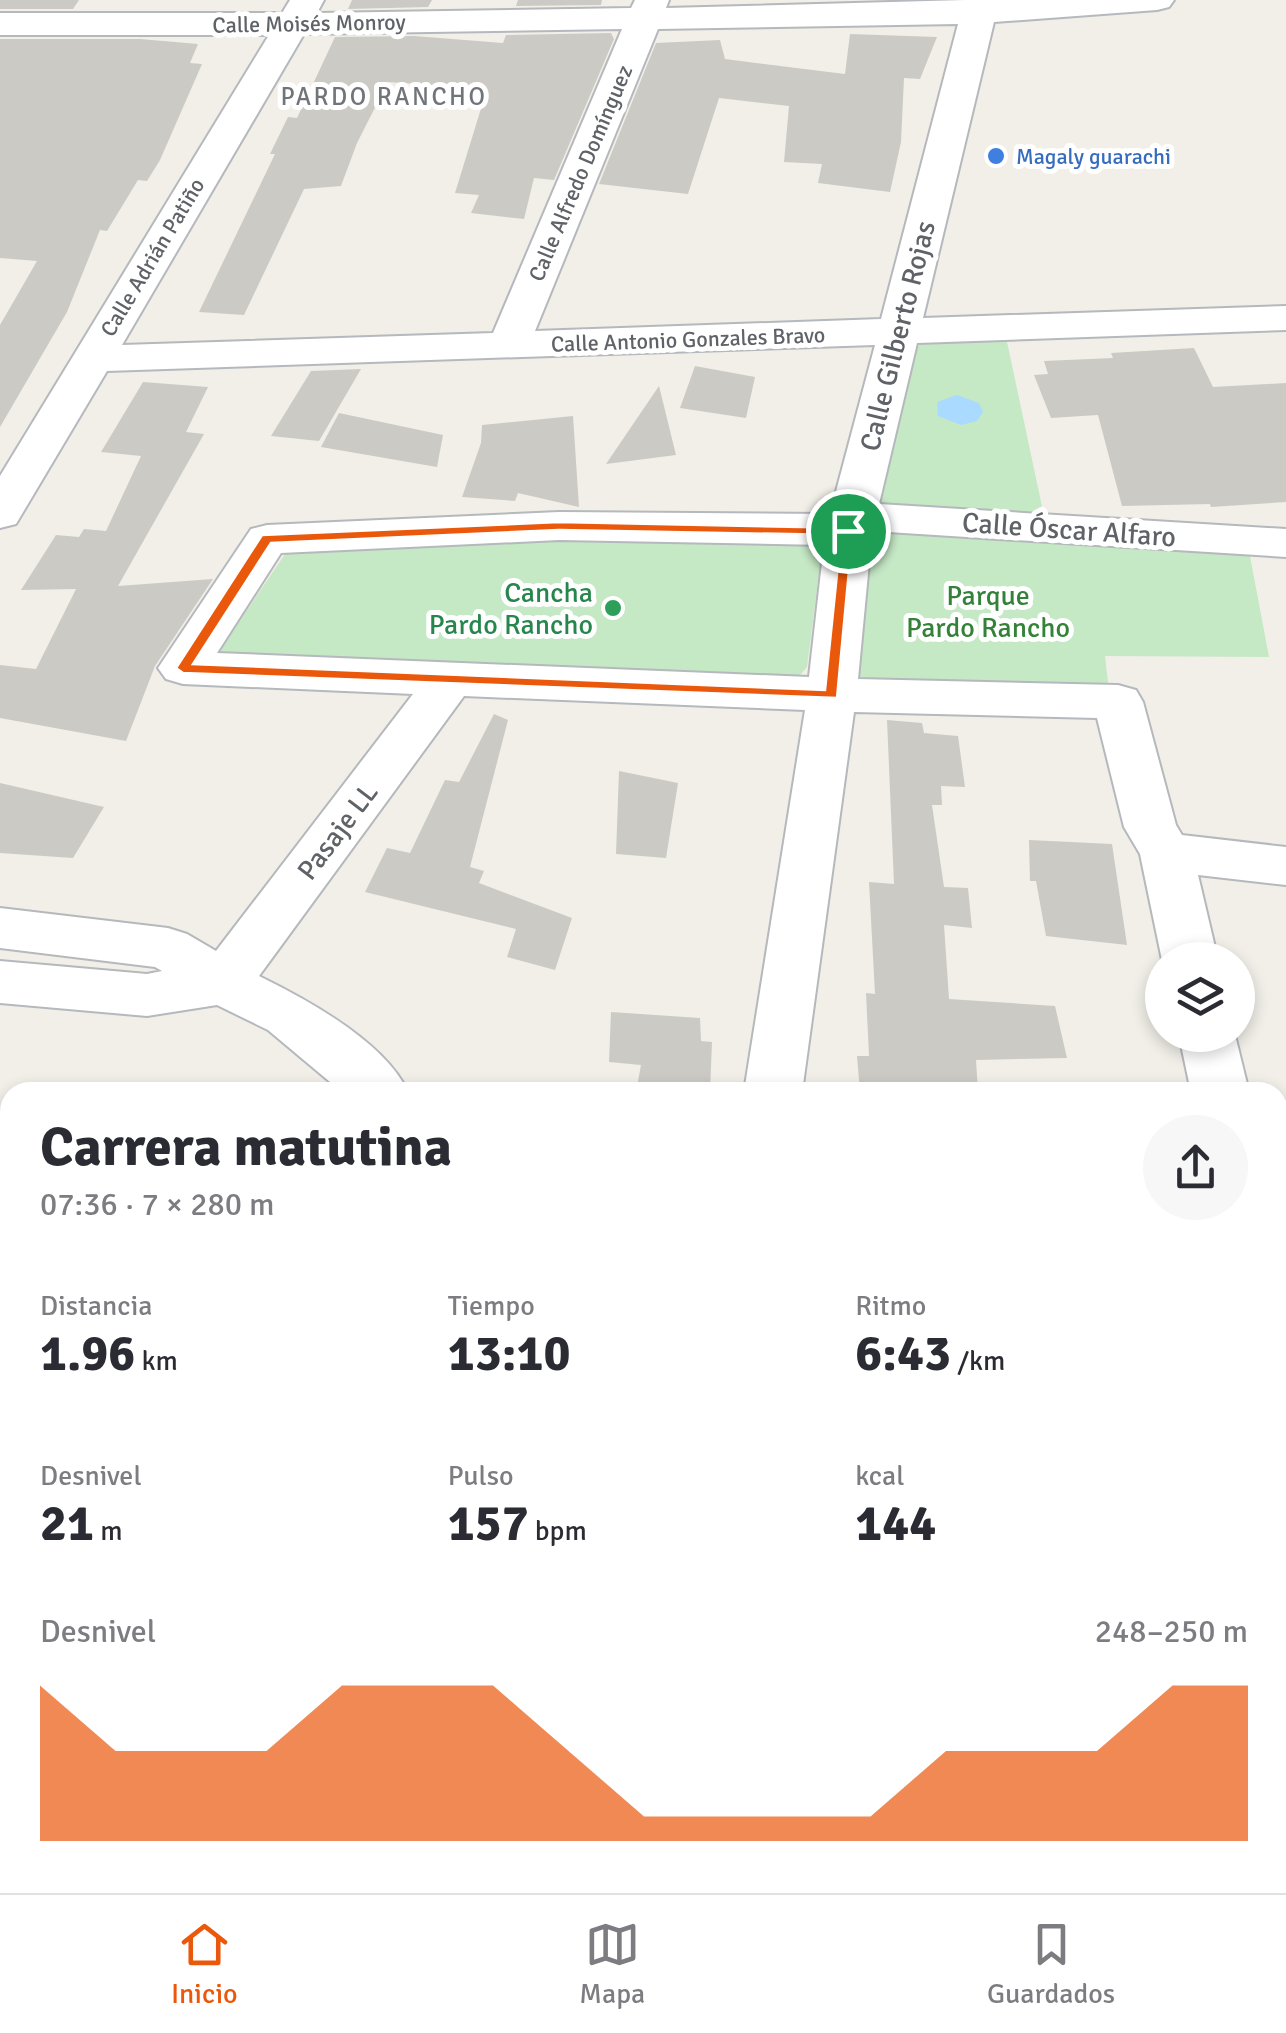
<!DOCTYPE html>
<html lang="es">
<head>
<meta charset="utf-8">
<style>
  :root { --surface:#fff; --page:#f7f7f7; --text:#2b2b33; --muted:#7c7c81; --line:#e1e1e2; --accent:#ea580c }
  body { margin:0; font-family:Signika,sans-serif; background:var(--page); color:var(--text); height:100vh; display:flex; flex-direction:column; font-size:38px; white-space:nowrap }
  * { box-sizing:border-box; margin:0 }
  p { font-size:32px; color:var(--muted) }
  .icon { flex:none; width:55px; height:55px; fill:none; stroke:currentColor; stroke-width:2; stroke-linecap:round; stroke-linejoin:round }
  .map { position:relative; flex:1; overflow:hidden }
  .side { position:absolute; left:0px; top:1082px; width:1288px; height:812px; display:flex; flex-direction:column; background:var(--surface); border-radius:30px 30px 0 0; box-shadow:0 5px 15px #0003 }
  .side>* { flex:none }
  .buttons { position:absolute; left:1145px; top:942px; display:grid; gap:20px }
  .buttons a { display:grid; place-items:center; width:110px; height:110px; border-radius:50%; background:var(--surface); box-shadow:0 5px 15px #0003; font-size:50px }
  .pin { position:absolute; display:grid; place-items:center; width:85px; height:85px; color:#fff; margin:-42px; border:5px solid #fff; border-radius:50%; box-shadow:0 2px 10px #0007 }
  .round { display:grid; place-items:center; flex:none; width:105px; height:105px; border-radius:52px; background:var(--page) }
  .head { display:flex; align-items:center; justify-content:space-between; height:170px; padding:0 40px }
  h1 { font-size:55px; font-weight:700; line-height:75px }
  .stats { display:grid; grid-template-columns:repeat(3,1fr); gap:15px; height:170px; padding:10px 40px }
  .stats div { display:grid; align-content:center }
  .stats b { font-size:50px; font-weight:700 }
  .stats small { font-size:28px; font-weight:400 }
  .stats p { font-size:28px }
  .chart { height:280px; padding:20px 40px }
  .chart p { display:flex; justify-content:space-between }
  .chart svg { width:100%; height:180px; margin-top:10px; fill:var(--accent); opacity:.7 }
  .tab-bar { display:flex; justify-content:space-around; align-items:center; height:140px; border-top:2px solid var(--line); background:var(--surface); font-size:28px; color:var(--muted) }
  .tab-bar a { display:grid; justify-items:center; gap:5px }
  .tab-bar .on { color:var(--accent) }
  .map>svg:first-child { display:block }
  .green { fill:#c5e8c5 }
  .water { fill:#aadaff }
  .building { fill:#cccac5 }
  .lines { fill:none; stroke-linecap:round; stroke-linejoin:round }
  .minor-casing { stroke:#b5b8bc; stroke-width:4 }
  .path { stroke:#9cc7a9; stroke-width:8; stroke-dasharray:12 6; stroke-linecap:butt }
  .minor { fill:#fff; fill-rule:evenodd }
  .route { fill:#ea580c; stroke:#fff; stroke-width:2.5; fill-rule:evenodd }
  .shop-dot { fill:#3f7fe0; stroke:#fff; stroke-width:4 }
  .leisure-dot { fill:#2e9e5b; stroke:#fff; stroke-width:4 }
  .labels { text-anchor:middle; stroke-width:10; stroke-linejoin:round; paint-order:stroke }
  .far-street-label { font-size:22px; fill:#5f6368; stroke:#fff }
  .far-shop-label { font-size:22px; fill:#366cbe; stroke:#fff; text-anchor:start }
  .far-neighbourhood-label { font-size:25px; letter-spacing:2.5px; fill:#70757a; stroke:#fff }
  .street-label { font-size:28px; fill:#5f6368; stroke:#fff }
  .leisure-label { font-size:28px; fill:#27864d; stroke:#fff; text-anchor:end }
  .park-label { font-size:28px; fill:#348238; stroke:#fff }
</style>
</head>
<body>
<div class="map">
<svg width="1286" height="1893" viewBox="0 0 1286 1893">
  <rect width="100%" height="100%" fill="#f1efe8"/>
  <!-- green -->
  <g class="green">
    <polygon points="1006,337 1044,516 874,507 910,350 930,340"/>
    <polygon points="872,528 1249,551 1269,657 1105,656 1109,691 863,680 853,672"/>
    <polygon points="792,539 813,542 821,557 807,667 794,682 218,653 285,554 305,547 449,540"/>
    <polygon points="0,1450 10,1462 10,1885 350,1885 357,1893 0,1893"/>
  </g>
  <!-- water -->
  <polygon class="water" points="957,395 979,403 983,412 977,421 961,425 938,416 937,402"/>
  <!-- building -->
  <g class="building">
    <polygon points="0,0 79,0 73,9 0,9"/>
    <polygon points="352,0 432,0 428,7 348,9"/>
    <polygon points="518,0 602,0 601,5 516,6"/>
    <polygon points="611,33 614,39 554,180 534,178 524,219 471,213 479,195 455,193 487,89 388,82 357,143 341,186 304,189 244,315 199,312 275,154 270,154 288,117 297,118 335,37 414,36 503,43 506,35"/>
    <polygon points="850,34 937,37 920,79 904,78 901,142 890,192 818,183 822,164 784,162 789,106 719,98 688,194 599,184 656,43 720,40 725,59 845,74"/>
    <polygon points="0,39 140,39 198,44 190,63 202,64 160,160 147,181 138,180 107,231 100,230 67,312 0,427 0,325 37,261 0,258"/>
    <polygon points="1194,348 1213,387 1286,383 1286,502 1211,507 1210,504 1122,506 1098,415 1051,418 1034,375 1048,374 1044,361 1113,358 1111,353"/>
    <polygon points="695,366 755,377 746,418 680,408"/>
    <polygon points="361,369 319,441 271,436 311,371"/>
    <polygon points="143,382 208,387 186,432 204,434 118,586 213,579 155,666 126,741 0,718 0,665 36,669 76,589 21,590 56,535 79,537 84,529 106,531 141,456 101,452"/>
    <polygon points="659,386 676,455 606,464"/>
    <polygon points="339,413 443,435 437,467 321,447"/>
    <polygon points="573,416 579,507 518,493 515,501 462,497 481,443 482,425"/>
    <polygon points="494,714 508,720 470,867 484,871 479,883 572,918 555,970 507,957 516,929 365,892 387,848 410,853 445,780 459,782"/>
    <polygon points="887,720 922,723 924,733 958,736 965,787 941,786 942,805 932,805 944,887 968,888 972,928 944,925 949,999 1055,1006 1067,1058 976,1060 978,1092 860,1092 857,1056 869,1056 866,993 875,994 869,882 894,884"/>
    <polygon points="619,771 678,783 666,858 616,854"/>
    <polygon points="0,783 104,807 73,858 0,853"/>
    <polygon points="1029,840 1112,844 1127,945 1046,936 1036,881 1030,881"/>
    <polygon points="611,1012 700,1018 701,1041 712,1042 710,1092 636,1092 641,1065 609,1062"/>
  </g>
  <g class="lines">
    <defs>
      <g id="minor">
        <path d="M 290,0 L 324,0 L 317,13 L 631,8 L 635,0 L 669,0 L 666,8 L 965,0 L 1174,0 L 1169,7 L 1157,10 L 994,22 L 923,318 L 1286,306 L 1286,330 L 917,343 L 879,504 L 1286,529 L 1286,557 L 872,531 L 858,679 L 1118,685 L 1136,690 L 1143,702 L 1176,825 L 1182,835 L 1286,847 L 1286,885 L 1198,875 L 1218,960 L 1162,960 L 1140,854 L 1124,827 L 1097,718 L 854,712 L 802,1092 L 744,1092 L 805,710 L 464,696 L 259,976 C 308,1000 385,1042 408,1092 L 342,1092 L 268,1030 L 217,1005 L 147,1016 L 0,1003 L 0,961 L 147,974 L 162,971 L 155,967 L 0,948 L 0,908 L 168,928 L 187,934 L 216,951 L 413,694 L 183,684 L 166,679 L 158,668 L 251,529 L 267,525 L 559,512 L 830,514 L 875,345 L 107,371 L 16,524 L 0,528 L 0,476 L 269,35 L 0,35 L 0,13 L 282,13 ZM 958,24 L 881,319 L 535,331 L 658,29 ZM 622,29 L 493,333 L 122,345 L 304,34 ZM 559,540 L 824,545 L 809,677 L 217,653 L 281,553 Z"/>
        <polygon points="1179,1035 1235,1035 1249,1092 1191,1092"/>
        <polygon points="1278,1323 1286,1325 1286,1416 1278,1413"/>
        <polygon points="0,1395 10,1399 10,1461 0,1457"/>
        <polygon points="1278,1482 1286,1483 1286,1545 1278,1543"/>
        <polygon points="338,1885 416,1885 420,1893 342,1893"/>
        <polygon points="1005,1885 1081,1885 1078,1893 1002,1893"/>
      </g>
    </defs>
    <!-- minor casing -->
    <use href="#minor" class="minor-casing"/>
    <!-- path -->
    <polyline class="path" points="0,1823 10,1820"/>
    <!-- minor -->
    <use href="#minor" class="minor"/>
  </g>
  <!-- route -->
  <path class="route" d="M 559,522 L 853,528 L 837,698 L 183,673 L 176,668 L 262,535 ZM 559,530 L 841,535 L 825,690 L 193,664 L 271,543 Z"/>
  <!-- markers -->
  <circle class="shop-dot" cx="996" cy="156" r="10"/>
  <circle class="leisure-dot" cx="613" cy="608" r="10"/>
  <g class="labels">
    <!-- far-street labels -->
    <g class="far-street-label">
      <text transform="translate(309 23) rotate(-1)" y="8">Calle Moisés Monroy</text>
      <text transform="translate(580 173) rotate(-67)" y="8">Calle Alfredo Domínguez</text>
      <text transform="translate(152 257) rotate(-59)" y="8">Calle Adrián Patiño</text>
      <text transform="translate(688 339) rotate(-2)" y="8">Calle Antonio Gonzales Bravo</text>
    </g>
    <!-- far-shop labels -->
    <g class="far-shop-label">
      <text x="1016" y="164">Magaly guarachi</text>
    </g>
    <!-- far-neighbourhood labels -->
    <g class="far-neighbourhood-label">
      <text x="384" y="105">PARDO RANCHO</text>
    </g>
    <!-- street labels -->
    <g class="street-label">
      <text transform="translate(897 336) rotate(-76)" y="10">Calle Gilberto Rojas</text>
      <text transform="translate(1069 529) rotate(4)" y="10">Calle Óscar Alfaro</text>
      <text transform="translate(337 831) rotate(-53)" y="10">Pasaje LL</text>
    </g>
    <!-- leisure labels -->
    <g class="leisure-label">
      <text x="593" y="602">Cancha<tspan x="593" dy="32">Pardo Rancho</tspan></text>
    </g>
    <!-- park labels -->
    <g class="park-label">
      <text x="988" y="605">Parque<tspan x="988" dy="32">Pardo Rancho</tspan></text>
    </g>
  </g>
</svg>
<div class="buttons">
<a><svg class="icon" aria-label="layers" viewBox="0 0 24 24"><path d="M12 4l9 5-9 5-9-5zM3 14l9 5 9-5"/></svg></a>
</div>
<div class="pin" style="left:848px;top:531px;background:#1e9e55"><svg class="icon" aria-label="arrive" viewBox="0 0 24 24"><path d="M6 21V4h12l-3 4 3 4H6"/></svg></div>
<section class="side">
<div class="head"><div><h1>Carrera matutina</h1><p>07:36 · 7 × 280 m</p></div><a class="round"><svg class="icon" aria-label="share" viewBox="0 0 24 24"><path d="M12 15V3M7 8l5-5 5 5M5 13v7h14v-7"/></svg></a></div>
<div class="stats">
<div><p>Distancia</p><b>1.96<small> km</small></b></div>
<div><p>Tiempo</p><b>13:10</b></div>
<div><p>Ritmo</p><b>6:43<small> /km</small></b></div>
</div>
<div class="stats">
<div><p>Desnivel</p><b>21<small> m</small></b></div>
<div><p>Pulso</p><b>157<small> bpm</small></b></div>
<div><p>kcal</p><b>144</b></div>
</div>
<div class="chart"><p><span>Desnivel</span>248–250 m</p>
<svg viewBox="0 0 160 44" preserveAspectRatio="none"><path d="M0 44V6L10 22L20 22L30 22L40 6L50 6L60 6L70 22L80 38L90 38L100 38L110 38L120 22L130 22L140 22L150 6L160 6V44z"/></svg>
</div>
</section>
</div>
<nav class="tab-bar">
<a class="on"><svg class="icon" aria-label="home" viewBox="0 0 24 24"><path d="M3 11l9-7 9 7M6 9v11h12V9"/></svg>Inicio</a>
<a><svg class="icon" aria-label="map" viewBox="0 0 24 24"><path d="M3 6l6-2 6 2 6-2v14l-6 2-6-2-6 2zM9 4v14M15 6v14"/></svg>Mapa</a>
<a><svg class="icon" aria-label="saved" viewBox="0 0 24 24"><path d="M7 4h10v16l-5-4-5 4z"/></svg>Guardados</a>
</nav>
</body>
</html>
